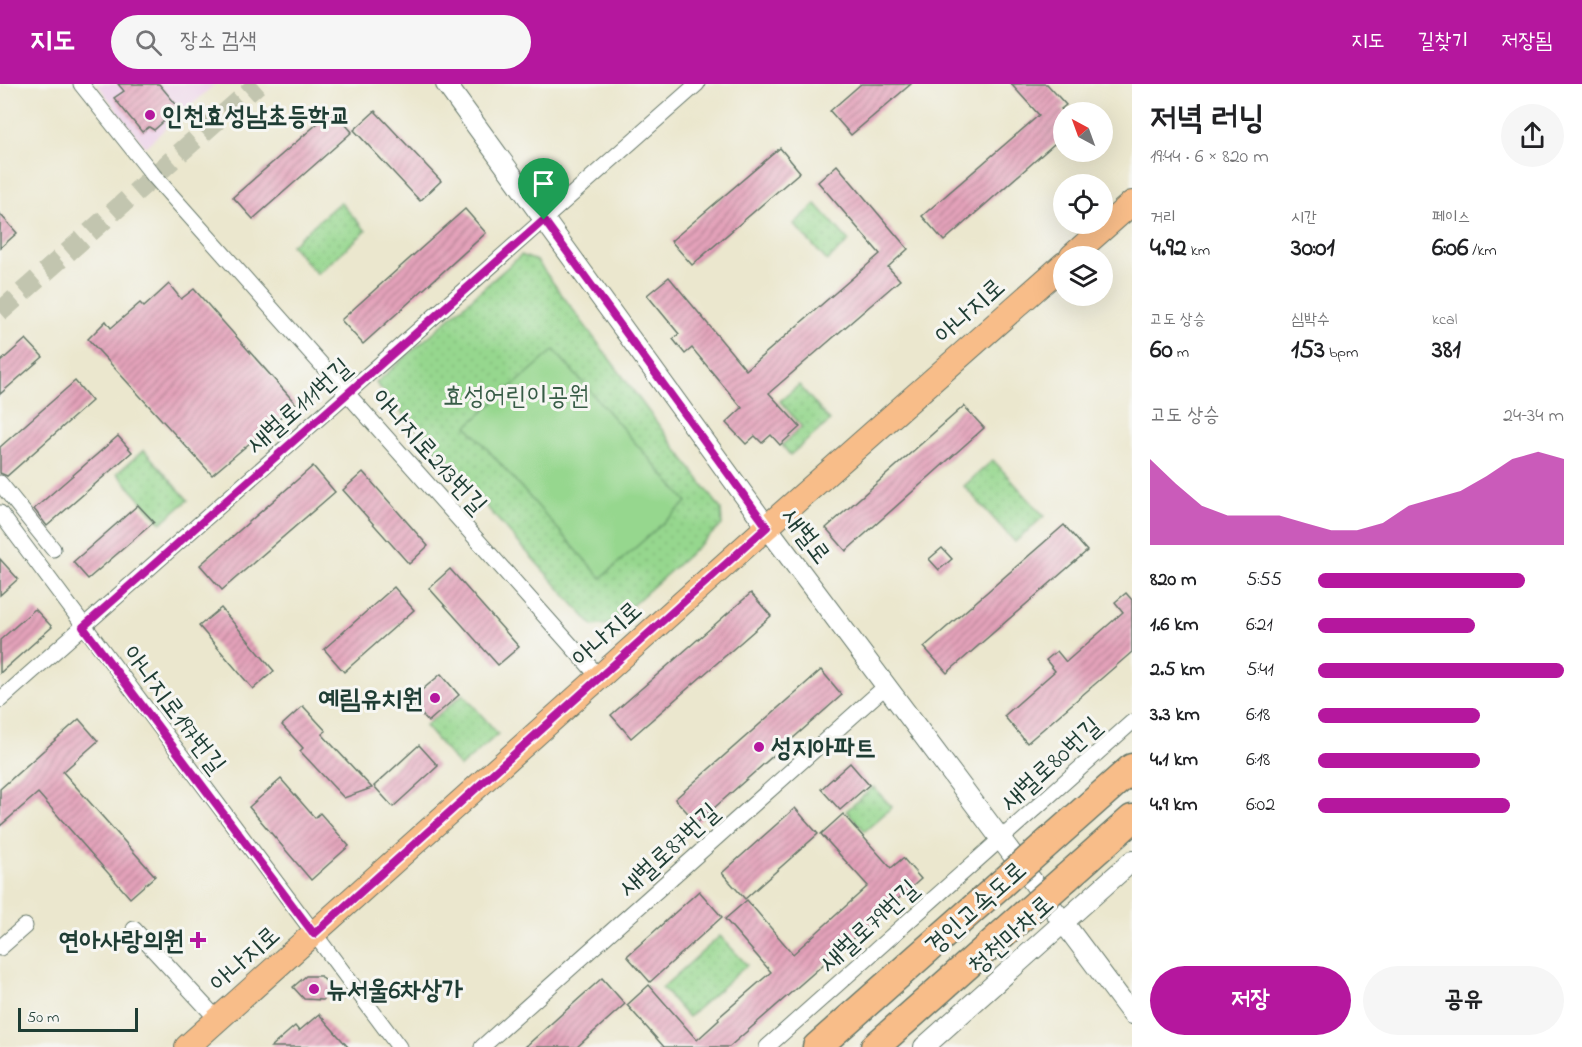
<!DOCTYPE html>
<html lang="ko">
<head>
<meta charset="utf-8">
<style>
  :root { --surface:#fff; --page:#f6f6f6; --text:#202124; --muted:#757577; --accent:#b5179e }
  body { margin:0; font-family:"Indie Flower","Poor Story",sans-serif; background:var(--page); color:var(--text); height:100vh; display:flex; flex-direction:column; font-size:22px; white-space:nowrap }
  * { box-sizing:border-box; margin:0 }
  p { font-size:20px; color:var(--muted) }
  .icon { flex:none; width:33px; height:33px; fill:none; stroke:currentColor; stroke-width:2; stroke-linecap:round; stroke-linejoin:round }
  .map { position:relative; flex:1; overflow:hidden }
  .sheet { display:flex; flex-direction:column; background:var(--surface); width:450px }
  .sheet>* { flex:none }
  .needle { width:39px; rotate:319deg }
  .tools { position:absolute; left:1053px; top:18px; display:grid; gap:12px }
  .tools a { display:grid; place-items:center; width:60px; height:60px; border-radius:50%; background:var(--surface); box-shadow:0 6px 24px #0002; font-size:30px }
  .scale { position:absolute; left:18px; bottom:15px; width:120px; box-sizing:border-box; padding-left:6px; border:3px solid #1f3d34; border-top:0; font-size:16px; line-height:21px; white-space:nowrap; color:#1f3d34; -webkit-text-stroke:4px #f6f6f2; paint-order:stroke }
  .pin { position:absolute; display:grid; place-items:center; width:51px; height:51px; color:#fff; margin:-62px -26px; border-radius:50% 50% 50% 0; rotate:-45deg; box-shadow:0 0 6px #0007 }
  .pin .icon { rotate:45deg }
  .round { display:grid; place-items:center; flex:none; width:63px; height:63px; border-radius:32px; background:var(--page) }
  .overview { display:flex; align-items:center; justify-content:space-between; height:102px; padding:0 18px }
  h1 { font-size:33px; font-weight:700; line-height:45px }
  .metrics { display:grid; grid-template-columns:repeat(3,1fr); gap:9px; height:102px; padding:6px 18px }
  .metrics div { display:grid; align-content:center }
  .metrics b { font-size:26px; font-weight:700 }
  .metrics small { font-size:16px; font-weight:400 }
  .metrics p { font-size:16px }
  .chart { height:168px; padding:12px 18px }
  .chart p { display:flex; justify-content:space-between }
  .chart svg { width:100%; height:108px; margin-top:6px; fill:var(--accent); opacity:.7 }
  .action { display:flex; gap:12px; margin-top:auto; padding:12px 18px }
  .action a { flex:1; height:69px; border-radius:36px; background:var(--accent); color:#fff; font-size:24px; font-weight:700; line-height:69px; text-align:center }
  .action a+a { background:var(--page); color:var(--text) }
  ul { padding:0 18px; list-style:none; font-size:20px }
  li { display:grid; grid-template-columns:96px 72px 1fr; align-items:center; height:45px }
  li i { height:15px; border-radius:8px; background:var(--accent) }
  header { display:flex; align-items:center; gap:36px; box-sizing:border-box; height:84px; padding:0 30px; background:var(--accent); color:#fff }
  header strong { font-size:28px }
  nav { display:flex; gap:33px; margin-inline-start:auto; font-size:21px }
  .search { width:420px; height:54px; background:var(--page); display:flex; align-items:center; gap:15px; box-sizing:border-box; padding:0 21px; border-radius:33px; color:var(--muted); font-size:22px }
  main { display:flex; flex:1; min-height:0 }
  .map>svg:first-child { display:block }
  .built { fill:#edd1e9 }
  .grass { fill:url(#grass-dots); stroke:#5a8a61; stroke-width:1.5 }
  .pitch { fill:#96d78e; stroke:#5a8a61; stroke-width:1.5 }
  .building { fill:url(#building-hatch) }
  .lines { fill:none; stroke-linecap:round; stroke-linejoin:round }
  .tertiary-tunnel { stroke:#c2c5af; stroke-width:20; stroke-dasharray:20 10; stroke-linecap:butt }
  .minor-casing { stroke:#66786a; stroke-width:17 }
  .tertiary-casing { stroke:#66786a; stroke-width:22 }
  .primary-casing { stroke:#66786a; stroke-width:26 }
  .motorway-casing { stroke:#66786a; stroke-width:31 }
  .minor { stroke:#fff; stroke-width:15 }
  .tertiary { stroke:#fff; stroke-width:20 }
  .primary { stroke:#f8bd89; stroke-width:24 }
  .motorway { stroke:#f8bd89; stroke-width:28 }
  .motorway-bridge-casing { stroke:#66786a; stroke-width:31; stroke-linecap:butt }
  .motorway-bridge { stroke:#f8bd89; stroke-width:28 }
  .route-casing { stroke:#fff; stroke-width:12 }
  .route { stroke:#b5179e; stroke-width:8 }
  .poi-dot { fill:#b5179e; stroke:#f6f6f2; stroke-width:2 }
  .labels { text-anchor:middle; stroke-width:6; stroke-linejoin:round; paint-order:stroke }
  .poi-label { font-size:26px; font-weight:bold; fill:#1f3d34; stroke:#f6f6f2; text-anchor:start }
  .street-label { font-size:26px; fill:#1f3d34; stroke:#f6f6f2 }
  .park-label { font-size:26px; fill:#375c46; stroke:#f6f6f2 }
</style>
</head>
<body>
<header>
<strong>지도</strong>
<div class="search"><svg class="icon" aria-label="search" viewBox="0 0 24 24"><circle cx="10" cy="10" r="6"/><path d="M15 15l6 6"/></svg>장소 검색</div>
<nav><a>지도</a><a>길찾기</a><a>저장됨</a></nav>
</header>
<main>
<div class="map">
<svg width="1132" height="963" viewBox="0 0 1132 963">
  <defs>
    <pattern id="grass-dots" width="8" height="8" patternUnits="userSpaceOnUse" patternTransform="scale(1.5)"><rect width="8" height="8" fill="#96d78e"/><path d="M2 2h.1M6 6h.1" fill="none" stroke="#81b97b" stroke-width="1.8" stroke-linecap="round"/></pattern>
    <pattern id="building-hatch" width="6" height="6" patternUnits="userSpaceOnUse" patternTransform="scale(1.5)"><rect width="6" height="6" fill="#e4a2ba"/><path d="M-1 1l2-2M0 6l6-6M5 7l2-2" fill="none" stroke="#b88598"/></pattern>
  </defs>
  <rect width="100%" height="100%" fill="#f6f6f2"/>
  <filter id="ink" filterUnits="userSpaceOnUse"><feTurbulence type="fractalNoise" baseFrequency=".0167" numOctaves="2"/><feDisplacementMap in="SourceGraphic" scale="12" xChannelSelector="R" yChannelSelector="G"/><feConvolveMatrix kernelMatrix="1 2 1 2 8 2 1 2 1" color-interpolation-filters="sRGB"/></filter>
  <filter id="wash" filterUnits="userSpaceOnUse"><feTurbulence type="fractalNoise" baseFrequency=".008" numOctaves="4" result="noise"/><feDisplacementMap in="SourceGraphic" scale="24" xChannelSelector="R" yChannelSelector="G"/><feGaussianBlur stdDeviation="1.35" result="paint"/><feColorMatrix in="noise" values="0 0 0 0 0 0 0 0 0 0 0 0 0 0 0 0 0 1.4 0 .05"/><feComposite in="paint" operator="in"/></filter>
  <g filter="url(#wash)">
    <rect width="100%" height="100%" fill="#ebe7ce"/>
    <!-- built -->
    <polygon class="built" points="97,0 215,0 145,63"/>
    <!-- grass -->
    <g class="grass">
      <polygon points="340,118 366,147 317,190 291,161"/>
      <polygon points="816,120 849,157 827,177 794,140"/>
      <polygon points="521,171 537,177 721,425 722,441 611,540 593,542 376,299"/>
      <polygon points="799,301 830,337 790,371 782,361 802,343 780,317"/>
      <polygon points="144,366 188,416 161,439 117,389"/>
      <polygon points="993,376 1044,432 1015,458 964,402"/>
      <polygon points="463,610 498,650 460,683 425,642"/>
      <polygon points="873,703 892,723 865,747 846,727"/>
      <polygon points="720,852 747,881 688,933 662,904"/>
    </g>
    <!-- pitch -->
    <polygon class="pitch" points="554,266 687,418 601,494 467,342"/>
    <g id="blocks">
      <!-- building -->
      <g class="building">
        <polygon points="118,0 159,0 179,24 154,46 149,43 142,48 114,14 124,7"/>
        <polygon points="861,0 911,0 851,51 830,27"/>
        <polygon points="1011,0 1047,0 1066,21 1061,25 1064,27 1064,38 1055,46 1062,53 944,157 922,132 1039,31"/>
        <polygon points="333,26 352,48 253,135 233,113"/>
        <polygon points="375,27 441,97 420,117 354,46"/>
        <polygon points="780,64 800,88 692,181 671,157"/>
        <polygon points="837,81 908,165 888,183 900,196 769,309 800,343 780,361 771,351 762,359 755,352 746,360 726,339 742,324 692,264 685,270 673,255 679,250 647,211 669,193 746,286 880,170 818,98"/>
        <polygon points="465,125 486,149 363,260 341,236"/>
        <polygon points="0,130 17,149 0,164"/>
        <polygon points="169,200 181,215 194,205 296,320 212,391 88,255 106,237 111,244 140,219 144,223"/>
        <polygon points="26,255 43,273 0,310 0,278"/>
        <polygon points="75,297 92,317 7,392 0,389 0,363"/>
        <polygon points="964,322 984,344 846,467 826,444"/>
        <polygon points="118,352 132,368 47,442 34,425"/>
        <polygon points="313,382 335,408 222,506 200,481"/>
        <polygon points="363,388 428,462 409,480 343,406"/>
        <polygon points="138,421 154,438 88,495 73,478"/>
        <polygon points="1064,441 1087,467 947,589 924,563"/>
        <polygon points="942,464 952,475 939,486 929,475"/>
        <polygon points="0,475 18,495 0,511"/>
        <polygon points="450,485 519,563 498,581 429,504"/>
        <polygon points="394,503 414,526 344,588 324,565"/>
        <polygon points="751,509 771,532 631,654 611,631"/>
        <polygon points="1126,509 1132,516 1132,568 1027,659 1004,632 1055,587 1046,576 1057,567 1066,578 1123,528 1115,518"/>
        <polygon points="221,524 274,587 253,605 199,542"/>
        <polygon points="35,525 52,543 0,589 0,556"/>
        <polygon points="821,586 842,611 697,739 675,715"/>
        <polygon points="441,590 459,611 428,638 410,616"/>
        <polygon points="303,622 326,647 322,650 372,704 344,714 300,667 303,664 282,641"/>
        <polygon points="79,635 98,657 63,688 155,792 130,814 38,709 0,742 0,705"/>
        <polygon points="419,661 438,682 393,723 374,702"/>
        <polygon points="850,679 869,701 840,726 821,705"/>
        <polygon points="281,695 315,734 320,729 349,762 311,796 249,723"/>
        <polygon points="795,724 818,750 745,815 722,789"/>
        <polygon points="843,730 891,784 903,774 921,795 729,963 664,963 627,921 649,901 697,956 719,936 718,934 771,888 725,835 747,816 793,870 868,802 821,750"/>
        <polygon points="699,807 722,833 650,898 627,872"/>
        <polygon points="306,892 321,892 334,907 323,916 304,915 293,903"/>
        <polygon points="602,894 625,920 577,963 525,963"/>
        <polygon points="319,930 348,963 271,963 295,942 299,947"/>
      </g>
    </g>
  </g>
  <g filter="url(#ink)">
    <use href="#blocks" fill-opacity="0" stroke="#66786a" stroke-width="1.5"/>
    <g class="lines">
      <!-- tertiary-tunnel -->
      <polyline class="tertiary-tunnel" points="0,228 258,0"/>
      <defs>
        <g id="minor">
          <polyline points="81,0 154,92 599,593"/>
          <polyline points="0,399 53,465"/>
          <polyline points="0,429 399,963"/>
          <polyline points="0,616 697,0"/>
          <polyline points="134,845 218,936"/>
          <polyline points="0,864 25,842"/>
          <polyline points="482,963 886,602"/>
          <polyline points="767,963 1132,638"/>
        </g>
        <g id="tertiary">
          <polyline points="446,0 767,443 1132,930"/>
          <polyline points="924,963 1132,777"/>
        </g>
        <g id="primary">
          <polyline points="1072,172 1132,119"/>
          <polyline points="187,963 767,443 1064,180"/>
        </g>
        <g id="motorway">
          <polyline points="1044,762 1132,684"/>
          <polyline points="1067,793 1132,735"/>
          <polyline points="817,963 1000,801"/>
          <polyline points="875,963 1024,831"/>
        </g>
      </defs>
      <!-- minor casing -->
      <use href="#minor" class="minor-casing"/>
      <!-- tertiary casing -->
      <use href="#tertiary" class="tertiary-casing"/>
      <!-- primary casing -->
      <use href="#primary" class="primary-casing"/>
      <!-- motorway casing -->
      <use href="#motorway" class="motorway-casing"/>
      <!-- minor -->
      <use href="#minor" class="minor"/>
      <!-- tertiary -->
      <use href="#tertiary" class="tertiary"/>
      <!-- primary -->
      <use href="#primary" class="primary"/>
      <!-- motorway -->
      <use href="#motorway" class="motorway"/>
      <defs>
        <g id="motorway-bridge">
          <polyline points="1000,801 1044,762"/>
          <polyline points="1024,831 1067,793"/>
        </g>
      </defs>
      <!-- motorway-bridge casing -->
      <use href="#motorway-bridge" class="motorway-bridge-casing"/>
      <!-- motorway-bridge -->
      <use href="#motorway-bridge" class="motorway-bridge"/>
    </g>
  </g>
  <g class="lines" filter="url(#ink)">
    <defs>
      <polygon id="route" points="544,136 767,443 314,850 83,543"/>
    </defs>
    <!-- route casing -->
    <use href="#route" class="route-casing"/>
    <!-- route -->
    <use href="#route" class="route"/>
  </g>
  <!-- markers -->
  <g class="poi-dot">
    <circle cx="150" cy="31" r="6"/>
    <circle cx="435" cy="614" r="6"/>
    <circle cx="759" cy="663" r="6"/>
    <path d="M195 847h6v6h6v6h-6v6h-6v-6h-6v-6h6z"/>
    <circle cx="314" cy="905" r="6"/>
  </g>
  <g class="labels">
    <!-- poi labels -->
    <g class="poi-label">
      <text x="162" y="40">인천효성남초등학교</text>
      <text x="423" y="623" text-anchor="end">예림유치원</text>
      <text x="771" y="672">성지아파트</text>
      <text x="184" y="865" text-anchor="end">연아사랑의원</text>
      <text x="326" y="914">뉴서울6차상가</text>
    </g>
    <!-- street labels -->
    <g class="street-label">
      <text transform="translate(969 226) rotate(-42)" y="9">아나지로</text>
      <text transform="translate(298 321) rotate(-41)" y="9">새벌로111번길</text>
      <text transform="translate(430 367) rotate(48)" y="9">아나지로213번길</text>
      <text transform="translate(807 451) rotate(53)" y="9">새벌로</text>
      <text transform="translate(606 549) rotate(-42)" y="9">아나지로</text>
      <text transform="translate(175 625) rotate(53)" y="9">아나지로197번길</text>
      <text transform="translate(1050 679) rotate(-42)" y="9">새벌로80번길</text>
      <text transform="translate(668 765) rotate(-42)" y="9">새벌로87번길</text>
      <text transform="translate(975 823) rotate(-42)" y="9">경인고속도로</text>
      <text transform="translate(868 841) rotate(-42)" y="9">새벌로79번길</text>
      <text transform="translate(1010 850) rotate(-42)" y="9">청천마차로</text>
      <text transform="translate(244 874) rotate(-42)" y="9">아나지로</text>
    </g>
    <!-- park labels -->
    <g class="park-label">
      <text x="516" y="320">효성어린이공원</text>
    </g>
  </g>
</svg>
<div class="tools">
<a><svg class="needle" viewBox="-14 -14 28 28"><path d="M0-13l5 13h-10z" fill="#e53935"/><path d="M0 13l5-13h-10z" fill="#757577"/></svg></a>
<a><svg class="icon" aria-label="locate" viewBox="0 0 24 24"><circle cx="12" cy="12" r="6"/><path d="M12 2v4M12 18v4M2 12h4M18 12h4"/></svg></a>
<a><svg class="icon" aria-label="layers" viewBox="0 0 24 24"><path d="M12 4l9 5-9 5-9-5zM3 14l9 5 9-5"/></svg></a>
</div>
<div class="scale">50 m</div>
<div class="pin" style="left:544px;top:136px;background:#1e9e55"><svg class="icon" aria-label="arrive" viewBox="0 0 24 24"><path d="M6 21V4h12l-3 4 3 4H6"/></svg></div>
</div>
<section class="sheet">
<div class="overview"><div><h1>저녁 러닝</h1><p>19:44 · 6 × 820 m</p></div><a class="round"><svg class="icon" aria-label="share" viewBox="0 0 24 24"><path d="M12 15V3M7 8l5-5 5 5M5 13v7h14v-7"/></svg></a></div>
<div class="metrics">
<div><p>거리</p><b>4.92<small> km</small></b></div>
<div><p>시간</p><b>30:01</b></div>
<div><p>페이스</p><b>6:06<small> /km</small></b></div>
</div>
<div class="metrics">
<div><p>고도 상승</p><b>60<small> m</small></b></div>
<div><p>심박수</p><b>153<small> bpm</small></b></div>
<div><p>kcal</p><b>381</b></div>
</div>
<div class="chart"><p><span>고도 상승</span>24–34 m</p>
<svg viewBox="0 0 160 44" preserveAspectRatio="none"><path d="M0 44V9L10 19L20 28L30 32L40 32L50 32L60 35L70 38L80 38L90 35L100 28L110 25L120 22L130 16L140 9L150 6L160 9V44z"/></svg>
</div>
<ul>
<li><b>820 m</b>5:55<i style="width:84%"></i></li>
<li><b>1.6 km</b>6:21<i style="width:64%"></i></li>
<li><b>2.5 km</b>5:41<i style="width:100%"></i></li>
<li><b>3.3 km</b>6:18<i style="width:66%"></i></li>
<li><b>4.1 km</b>6:18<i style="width:66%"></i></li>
<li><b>4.9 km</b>6:02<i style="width:78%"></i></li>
</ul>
<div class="action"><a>저장</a><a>공유</a></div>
</section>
</main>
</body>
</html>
